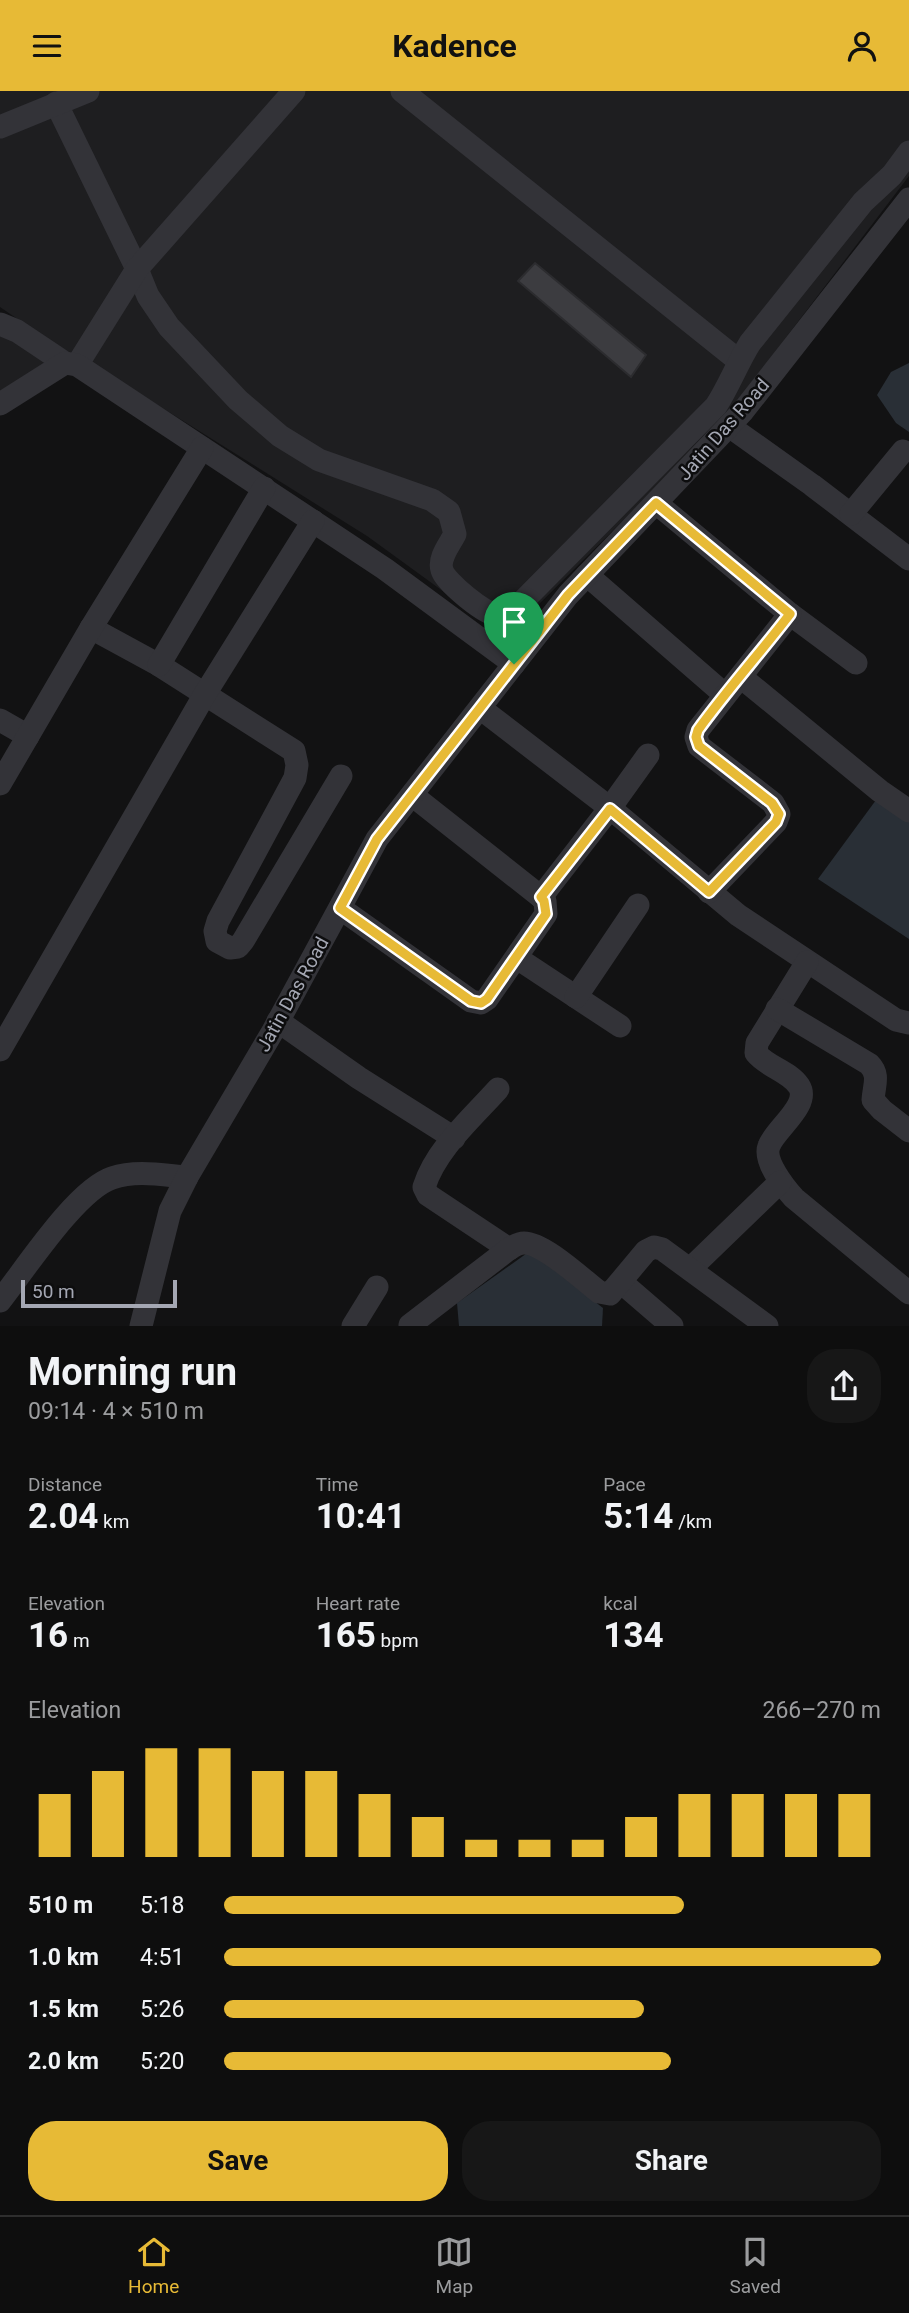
<!DOCTYPE html>
<html lang="en">
<head>
<meta charset="utf-8">
<style>
  :root { --surface:#0e0e0e; --page:#171717; --text:#f1f3f6; --muted:#9b9c9e; --line:#2e2e2e; --accent:#e7ba36 }
  body { margin:0; font-family:Roboto,sans-serif; background:var(--page); color:var(--text); height:100vh; display:flex; flex-direction:column; font-size:26px; white-space:nowrap }
  * { box-sizing:border-box; margin:0 }
  p { font-size:23px; color:var(--muted) }
  .icon { flex:none; width:38px; height:38px; fill:none; stroke:currentColor; stroke-width:2; stroke-linecap:round; stroke-linejoin:round }
  .map { position:relative; height:1235px; overflow:hidden }
  .panel { display:flex; flex-direction:column; background:var(--surface); flex:1 }
  .panel>* { flex:none }
  .scale { position:absolute; left:21px; bottom:18px; width:156px; box-sizing:border-box; padding-left:7px; border:4px solid #a4a7b3; border-top:0; font-size:19px; line-height:24px; white-space:nowrap; color:#a4a7b3; -webkit-text-stroke:5px #0d0d0e; paint-order:stroke }
  .pin { position:absolute; display:grid; place-items:center; width:60px; height:60px; color:#fff; margin:-72px -30px; border-radius:50% 50% 50% 0; rotate:-45deg; box-shadow:0 0 7px #0007 }
  .pin .icon { rotate:45deg }
  .round { display:grid; place-items:center; flex:none; width:74px; height:74px; border-radius:28px; background:var(--page) }
  .overview { display:flex; align-items:center; justify-content:space-between; height:119px; padding:0 28px }
  h1 { font-size:38px; font-weight:700; line-height:52px }
  .metrics { display:grid; grid-template-columns:repeat(3,1fr); gap:10px; height:119px; padding:7px 28px }
  .metrics div { display:grid; align-content:center }
  .metrics b { font-size:35px; font-weight:700 }
  .metrics small { font-size:19px; font-weight:400 }
  .metrics p { font-size:19px }
  .chart { height:196px; padding:14px 28px }
  .chart p { display:flex; justify-content:space-between }
  .chart svg { width:100%; height:126px; margin-top:7px; stroke:var(--accent); stroke-width:6 }
  .action { display:flex; gap:14px; margin-top:auto; padding:14px 28px }
  .action a { flex:1; height:80px; border-radius:28px; background:var(--accent); color:#111; font-size:28px; font-weight:700; line-height:80px; text-align:center }
  .action a+a { background:var(--page); color:var(--text) }
  ul { padding:0 28px; list-style:none; font-size:23px }
  li { display:grid; grid-template-columns:112px 84px 1fr; align-items:center; height:52px }
  li i { height:18px; border-radius:9px; background:var(--accent) }
  header { display:flex; justify-content:space-between; align-items:center; height:91px; padding:0 28px; background:var(--accent); color:#111; font-size:32px; font-weight:700 }
  .tab-bar { display:flex; justify-content:space-around; align-items:center; height:98px; border-top:2px solid var(--line); background:var(--surface); font-size:19px; color:var(--muted) }
  .tab-bar a { display:grid; justify-items:center; gap:4px }
  .tab-bar .active { color:var(--accent) }
  .map>svg:first-child { display:block }
  .built { fill:#1e1e20 }
  .water { fill:#292f36 }
  .building { fill:#3c3c40; stroke:#2c2c2f; stroke-width:2 }
  .lines { fill:none; stroke-linecap:round; stroke-linejoin:round }
  .minor { stroke:#333338; stroke-width:23 }
  .route-casing { stroke:#fff; stroke-width:14 }
  .route { stroke:#e7ba36; stroke-width:9 }
  .labels { text-anchor:middle; stroke-width:5; stroke-linejoin:round; paint-order:stroke }
  .street-label { font-size:19px; fill:#a4a7b3; stroke:#0d0d0e }
</style>
</head>
<body>
<header><svg class="icon" aria-label="menu" viewBox="0 0 24 24"><path d="M4 6h16M4 12h16M4 18h16"/></svg>Kadence<svg class="icon" aria-label="person" viewBox="0 0 24 24"><circle cx="12" cy="8" r="4"/><path d="M4 21q1-7 8-7t8 7"/></svg></header>
<div class="map">
<svg width="909" height="1235" viewBox="0 0 909 1235">
  <rect width="100%" height="100%" fill="#121213"/>
  <!-- built -->
  <g class="built">
    <polygon points="0,0 909,0 909,85 720,333 506,546 367,445 100,278 51,251 0,216"/>
    <polygon points="0,241 55,269 0,300"/>
  </g>
  <!-- water -->
  <g class="water">
    <polygon points="909,272 909,341 896,332 877,304 891,281"/>
    <polygon points="876,709 909,731 909,848 818,788"/>
    <polygon points="530,1160 603,1217 602,1235 459,1235 457,1212"/>
  </g>
  <!-- building -->
  <polygon class="building" points="535,172 646,264 631,286 518,190"/>
  <g class="lines">
    <!-- minor -->
    <g class="minor">
      <polyline points="402,0 739,270"/>
      <path d="M 56,12 L 137,178 L 148,205 L 169,236 L 238,309 L 280,345 L 319,369 L 432,409 L 449,421 L 455,443 C 450,453 438,467 442,479 C 445,491 486,524 497,524 C 507,523 514,516 522,511 L 716,315 C 729,295 737,273 750,252 L 863,111 L 892,84 L 909,61"/>
      <polyline points="0,36 88,0"/>
      <polyline points="0,233 17,240 65,272"/>
      <polyline points="77,274 137,178 294,0"/>
      <polyline points="0,313 65,272 77,274 385,478 514,573"/>
      <polyline points="729,335 812,394 909,468"/>
      <polyline points="656,412 790,523 856,572"/>
      <polyline points="851,423 903,360"/>
      <polyline points="587,484 724,603"/>
      <polyline points="91,537 159,574 294,660 297,674 295,687 218,830 215,840 217,850 230,857 238,856 243,850 341,685"/>
      <polyline points="159,574 264,397"/>
      <polyline points="741,586 880,700 909,720"/>
      <polyline points="480,617 610,717 738,824 896,929 909,932"/>
      <polyline points="0,629 28,645"/>
      <polyline points="0,693 91,537 202,357"/>
      <polyline points="709,801 776,731 779,723 773,712 699,655 696,646 698,639 790,523"/>
      <polyline points="541,806 610,717 648,664"/>
      <polyline points="340,817 471,910 481,912 487,908 546,823 545,810 541,806 412,704"/>
      <polyline points="517,867 620,935"/>
      <path d="M 807,871 L 757,952 L 756,962 C 767,976 789,980 799,995 C 811,1014 775,1038 769,1055 C 763,1070 785,1097 794,1107 L 909,1202"/>
      <polyline points="576,906 638,814"/>
      <path d="M 777,918 L 869,973 C 880,984 874,994 873,1009 L 882,1019 L 909,1040"/>
      <polyline points="278,930 359,987 454,1047"/>
      <polyline points="0,959 205,603 313,430"/>
      <path d="M 498,998 C 472,1027 436,1058 424,1096 L 428,1104 L 509,1158"/>
      <polyline points="690,1178 780,1091"/>
      <polyline points="621,1191 672,1235"/>
      <path d="M 0,1210 C 24,1180 76,1099 112,1087 C 136,1079 162,1084 187,1086"/>
      <path d="M 410,1234 L 509,1158 C 514,1155 518,1152 524,1152 C 544,1152 582,1188 599,1201 L 610,1203 L 646,1160 L 654,1156 L 662,1158 L 767,1235"/>
      <polyline points="141,1235 170,1120 187,1086 273,940 377,748 568,504 743,320 909,108"/>
      <polyline points="353,1235 377,1196"/>
    </g>
  </g>
  <g class="lines">
    <defs>
      <path id="route" d="M 656,412 L 790,523 C 760,562 727,599 698,639 L 696,646 L 699,655 L 772,712 L 779,723 L 776,731 L 709,801 L 610,718 L 541,806 L 544,810 L 546,823 L 487,908 L 481,912 L 471,910 L 340,817 L 377,748 L 480,617 L 568,504 Z"/>
    </defs>
    <!-- route casing -->
    <use href="#route" class="route-casing"/>
    <!-- route -->
    <use href="#route" class="route"/>
  </g>
  <g class="labels">
    <!-- street labels -->
    <g class="street-label">
      <text transform="translate(723 338) rotate(-49)" y="7">Jatin Das Road</text>
      <text transform="translate(292 903) rotate(-61)" y="7">Jatin Das Road</text>
    </g>
  </g>
</svg>
<div class="scale">50 m</div>
<div class="pin" style="left:514px;top:573px;background:#1e9e55"><svg class="icon" aria-label="arrive" viewBox="0 0 24 24"><path d="M6 21V4h12l-3 4 3 4H6"/></svg></div>
</div>
<section class="panel">
<div class="overview"><div><h1>Morning run</h1><p>09:14 · 4 × 510 m</p></div><a class="round"><svg class="icon" aria-label="share" viewBox="0 0 24 24"><path d="M12 15V3M7 8l5-5 5 5M5 13v7h14v-7"/></svg></a></div>
<div class="metrics">
<div><p>Distance</p><b>2.04<small> km</small></b></div>
<div><p>Time</p><b>10:41</b></div>
<div><p>Pace</p><b>5:14<small> /km</small></b></div>
</div>
<div class="metrics">
<div><p>Elevation</p><b>16<small> m</small></b></div>
<div><p>Heart rate</p><b>165<small> bpm</small></b></div>
<div><p>kcal</p><b>134</b></div>
</div>
<div class="chart"><p><span>Elevation</span>266–270 m</p>
<svg viewBox="0 0 160 44" preserveAspectRatio="none"><path d="M5 44V22M15 44V14M25 44V6M35 44V6M45 44V14M55 44V14M65 44V22M75 44V30M85 44V38M95 44V38M105 44V38M115 44V30M125 44V22M135 44V22M145 44V22M155 44V22"/></svg>
</div>
<ul>
<li><b>510 m</b>5:18<i style="width:70%"></i></li>
<li><b>1.0 km</b>4:51<i style="width:100%"></i></li>
<li><b>1.5 km</b>5:26<i style="width:64%"></i></li>
<li><b>2.0 km</b>5:20<i style="width:68%"></i></li>
</ul>
<div class="action"><a>Save</a><a>Share</a></div>
</section>
<nav class="tab-bar">
<a class="active"><svg class="icon" aria-label="home" viewBox="0 0 24 24"><path d="M3 11l9-7 9 7M6 9v11h12V9"/></svg>Home</a>
<a><svg class="icon" aria-label="map" viewBox="0 0 24 24"><path d="M3 6l6-2 6 2 6-2v14l-6 2-6-2-6 2zM9 4v14M15 6v14"/></svg>Map</a>
<a><svg class="icon" aria-label="saved" viewBox="0 0 24 24"><path d="M7 4h10v16l-5-4-5 4z"/></svg>Saved</a>
</nav>
</body>
</html>
